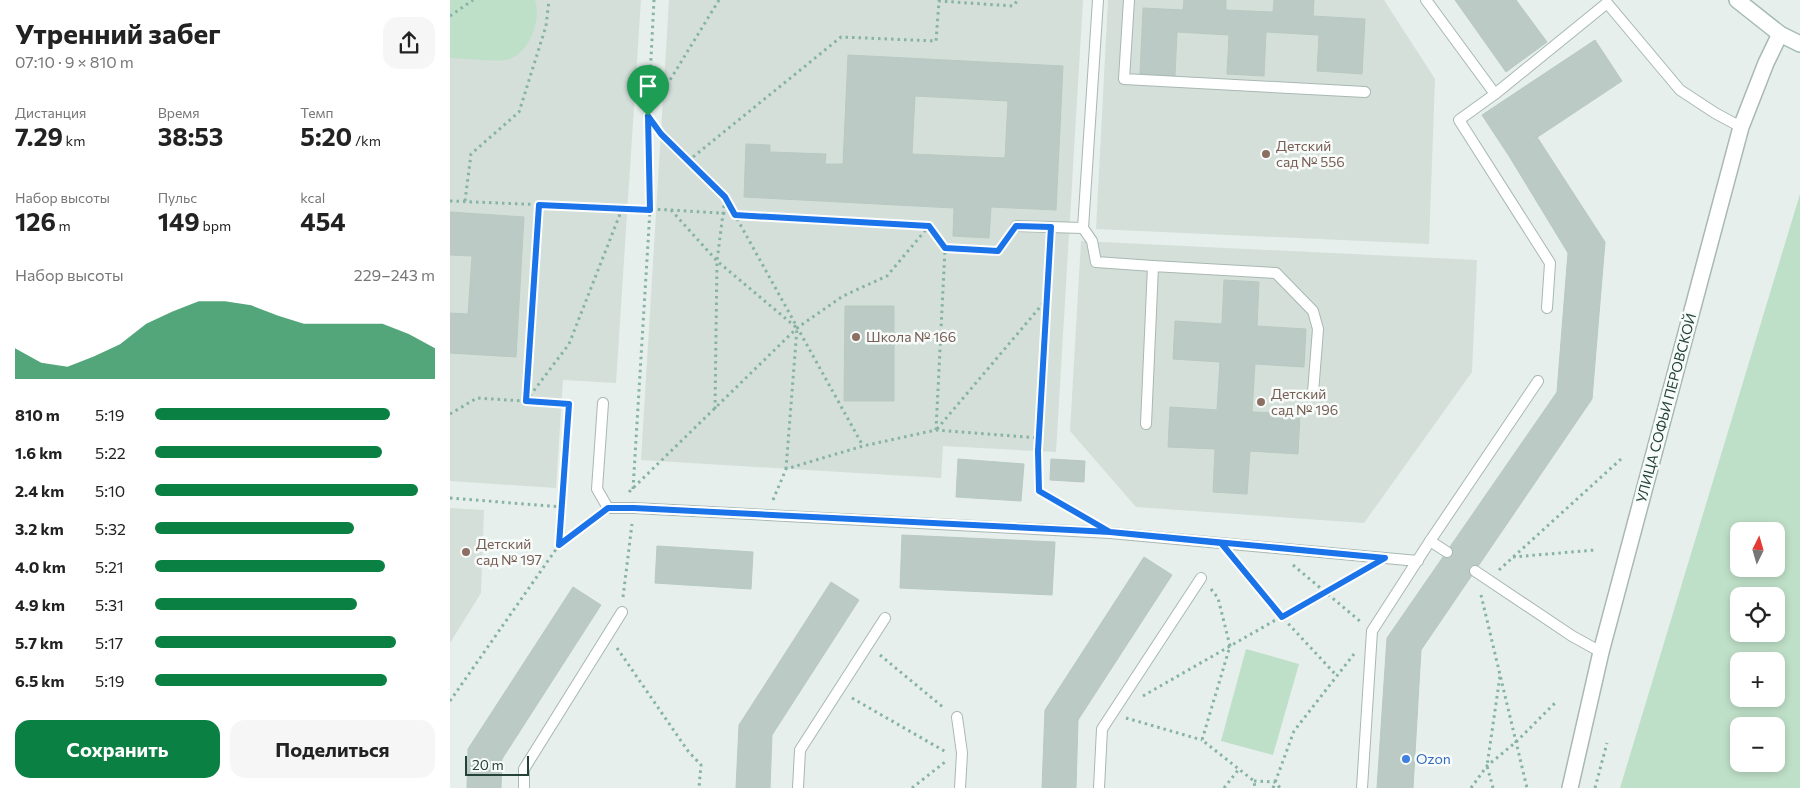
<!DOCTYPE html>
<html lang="ru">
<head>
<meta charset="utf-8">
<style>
  :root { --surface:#fff; --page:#f6f6f6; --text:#222; --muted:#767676; --accent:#0b8043 }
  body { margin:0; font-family:Commissioner,sans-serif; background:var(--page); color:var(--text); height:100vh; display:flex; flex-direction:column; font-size:19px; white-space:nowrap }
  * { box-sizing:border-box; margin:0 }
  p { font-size:16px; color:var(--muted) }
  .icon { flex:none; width:28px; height:28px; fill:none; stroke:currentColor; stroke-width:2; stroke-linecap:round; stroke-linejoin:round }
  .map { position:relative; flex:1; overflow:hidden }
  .drawer { display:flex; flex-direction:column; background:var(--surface); width:450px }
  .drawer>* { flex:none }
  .needle { width:32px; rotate:5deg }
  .fabs { position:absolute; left:1280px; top:522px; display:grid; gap:10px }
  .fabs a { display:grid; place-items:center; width:55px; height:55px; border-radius:10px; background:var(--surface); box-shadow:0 2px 8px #0003; font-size:25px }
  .scale { position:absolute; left:15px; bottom:12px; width:64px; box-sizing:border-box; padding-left:5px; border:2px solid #24423a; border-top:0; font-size:14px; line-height:18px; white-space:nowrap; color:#24423a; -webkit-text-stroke:4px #f7fbf9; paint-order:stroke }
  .pin { position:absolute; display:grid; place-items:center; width:42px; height:42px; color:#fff; margin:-51px -21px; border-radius:50% 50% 50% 0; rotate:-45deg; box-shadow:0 0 5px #0007 }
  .pin .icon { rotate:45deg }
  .round { display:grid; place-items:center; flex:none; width:52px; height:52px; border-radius:15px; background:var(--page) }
  .head { display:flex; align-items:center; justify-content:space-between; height:85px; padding:0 15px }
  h1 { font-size:28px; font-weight:700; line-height:38px }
  .metrics { display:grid; grid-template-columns:repeat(3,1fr); gap:8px; height:85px; padding:5px 15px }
  .metrics div { display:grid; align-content:center }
  .metrics b { font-size:25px; font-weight:700 }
  .metrics small { font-size:14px; font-weight:400 }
  .metrics p { font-size:14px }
  .chart { height:140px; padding:10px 15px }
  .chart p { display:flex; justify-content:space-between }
  .chart svg { width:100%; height:90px; margin-top:5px; fill:var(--accent); opacity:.7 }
  .button { display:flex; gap:10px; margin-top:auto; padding:10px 15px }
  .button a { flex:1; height:58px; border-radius:15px; background:var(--accent); color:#fff; font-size:20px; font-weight:700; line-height:58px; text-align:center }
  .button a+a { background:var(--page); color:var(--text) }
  ul { padding:0 15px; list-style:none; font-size:16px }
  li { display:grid; grid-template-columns:80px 60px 1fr; align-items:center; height:38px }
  li i { height:12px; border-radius:6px; background:var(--accent) }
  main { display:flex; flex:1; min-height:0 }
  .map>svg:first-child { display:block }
  .built { fill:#d4dfda }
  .green { fill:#bfe0c8; fill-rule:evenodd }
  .building { fill:#bbcac4; stroke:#b8c9c2; fill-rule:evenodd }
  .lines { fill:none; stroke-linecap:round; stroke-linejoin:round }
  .service-casing { stroke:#a8b8b2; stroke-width:12 }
  .tertiary-casing { stroke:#a8b8b2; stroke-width:18 }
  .secondary-casing { stroke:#a4bbb3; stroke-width:18 }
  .path { stroke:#86b3a5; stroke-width:3; stroke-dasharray:2.5 4; stroke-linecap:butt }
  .service { stroke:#fff; stroke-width:10 }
  .tertiary { stroke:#fff; stroke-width:15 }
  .secondary { stroke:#fff; stroke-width:15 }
  .route-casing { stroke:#fff; stroke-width:10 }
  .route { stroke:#1a73e8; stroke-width:6 }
  .education-dot { fill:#8d6e63; stroke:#f7fbf9; stroke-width:2 }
  .shop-dot { fill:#3f7fe0; stroke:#f7fbf9; stroke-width:2 }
  .labels { text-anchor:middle; stroke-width:5; stroke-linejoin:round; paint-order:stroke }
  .education-label { font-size:14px; fill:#785e54; stroke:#f7fbf9; text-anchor:start }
  .street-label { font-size:14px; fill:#24423a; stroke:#f7fbf9 }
  .shop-label { font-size:14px; fill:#366cbe; stroke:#f7fbf9; text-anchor:start }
</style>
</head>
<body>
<main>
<section class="drawer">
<div class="head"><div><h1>Утренний забег</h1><p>07:10 · 9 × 810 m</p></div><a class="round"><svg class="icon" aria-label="share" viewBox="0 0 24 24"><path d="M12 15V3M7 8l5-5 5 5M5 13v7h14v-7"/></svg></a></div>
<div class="metrics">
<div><p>Дистанция</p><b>7.29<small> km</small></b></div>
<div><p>Время</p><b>38:53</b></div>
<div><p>Темп</p><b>5:20<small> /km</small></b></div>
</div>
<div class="metrics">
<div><p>Набор высоты</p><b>126<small> m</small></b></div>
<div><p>Пульс</p><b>149<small> bpm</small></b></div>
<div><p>kcal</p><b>454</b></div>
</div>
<div class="chart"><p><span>Набор высоты</span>229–243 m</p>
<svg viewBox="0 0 160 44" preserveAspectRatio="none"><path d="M0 44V29L10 36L20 38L30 33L40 27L50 17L60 11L70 6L80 6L90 8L100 13L110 17L120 17L130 17L140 17L150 22L160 29V44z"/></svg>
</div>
<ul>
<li><b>810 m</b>5:19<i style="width:84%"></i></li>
<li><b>1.6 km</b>5:22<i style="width:81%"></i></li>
<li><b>2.4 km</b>5:10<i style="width:94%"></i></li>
<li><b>3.2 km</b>5:32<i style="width:71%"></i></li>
<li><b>4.0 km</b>5:21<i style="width:82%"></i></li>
<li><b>4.9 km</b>5:31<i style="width:72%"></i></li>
<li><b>5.7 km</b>5:17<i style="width:86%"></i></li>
<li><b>6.5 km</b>5:19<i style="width:83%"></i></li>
</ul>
<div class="button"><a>Сохранить</a><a>Поделиться</a></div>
</section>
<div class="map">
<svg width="1350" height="788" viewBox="0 0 1350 788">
  <rect width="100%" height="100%" fill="#e6efeb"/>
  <!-- built -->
  <g class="built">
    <polygon points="0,0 191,0 166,383 113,380 106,488 0,481"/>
    <polygon points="219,0 633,0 606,452 493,446 491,478 191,460"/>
    <polygon points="658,0 934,0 985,79 979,244 646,229"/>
    <polygon points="631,241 1027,260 1022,372 914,523 686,507 620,431"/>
    <polygon points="0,508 34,510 31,593 0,643"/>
  </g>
  <!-- green -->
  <g class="green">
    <path d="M 0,0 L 85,0 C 92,20 79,57 55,60 C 37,62 18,58 0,58 Z"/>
    <path d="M 1350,194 L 1350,788 L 1170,788 ZM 1326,531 L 1326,569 L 1289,569 L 1289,531 ZM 1326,596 L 1326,634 L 1289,634 L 1289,596 ZM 1289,661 L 1326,661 L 1326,699 L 1289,699 ZM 1289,726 L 1326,726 L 1326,764 L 1289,764 Z"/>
    <polygon points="796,649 849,664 823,755 771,741"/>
  </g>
  <!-- building -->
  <g class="building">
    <polygon points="734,0 776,0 776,10 823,12 824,0 864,0 863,16 915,19 912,74 867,71 869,35 816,32 814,76 777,74 779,35 727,32 725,76 690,74 693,8 733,10"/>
    <polygon points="1005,0 1066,0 1097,42 1056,72"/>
    <polygon points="1145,40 1172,81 1059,156 1032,115"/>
    <path d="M 398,55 L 613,66 L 606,210 L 541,207 L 539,238 L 503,236 L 504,208 L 294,197 L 296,144 L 320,145 L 320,152 L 376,154 L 375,164 L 393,164 ZM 465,96 L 558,101 L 555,158 L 462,154 Z"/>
    <polygon points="1087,137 1155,242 1142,399 971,650 963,788 927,788 937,638 1107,392 1118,253 1059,156"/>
    <polygon points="0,212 74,217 66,357 0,353 0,313 18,314 22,256 0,255"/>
    <polygon points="774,280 809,282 807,326 856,329 854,367 805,364 802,412 850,414 848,454 800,451 797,494 763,492 765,449 718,447 720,407 767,410 770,362 723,359 725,321 772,324"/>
    <polygon points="395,306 444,306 444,401 394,401"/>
    <polygon points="508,459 574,464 571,501 506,497"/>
    <polygon points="601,459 635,461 634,482 600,480"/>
    <polygon points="452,535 605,542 602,595 450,588"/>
    <polygon points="207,546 303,552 301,589 205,583"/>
    <polygon points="694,557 722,575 628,720 626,788 592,788 595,710"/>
    <polygon points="381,582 409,600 322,735 320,788 286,788 289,725"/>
    <polygon points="123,587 151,605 52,759 51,788 17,788 18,749"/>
  </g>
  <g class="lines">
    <defs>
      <g id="service">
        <polyline points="648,0 633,228 642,241 646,262 703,266"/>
        <polyline points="679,0 674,79 915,92"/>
        <polyline points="976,0 1045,94"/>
        <polyline points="566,226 633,228"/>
        <polyline points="1097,308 1100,263 1009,120 1045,94 1157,3 1230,90 1265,113 1291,127"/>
        <polyline points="153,403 147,489 158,508 184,508 660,533 968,561"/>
        <polyline points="696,424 703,266 826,273 863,311 868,329 863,393"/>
        <polyline points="980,541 997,552"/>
        <polyline points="1025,571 1122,636 1151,652"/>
        <polyline points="507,717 512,753 510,788"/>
        <polyline points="74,788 74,769 172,612"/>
        <polyline points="348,788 350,750 435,618"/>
        <polyline points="649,788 652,729 751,578"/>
        <polyline points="912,788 922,631 980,541 1088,381"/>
      </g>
      <polyline id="tertiary" points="1120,788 1151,652 1291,127 1316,63 1330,34"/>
      <polyline id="secondary" points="1287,0 1330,34 1350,44"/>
    </defs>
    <!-- service casing -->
    <use href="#service" class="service-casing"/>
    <!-- tertiary casing -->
    <use href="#tertiary" class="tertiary-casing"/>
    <!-- secondary casing -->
    <use href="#secondary" class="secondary-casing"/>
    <!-- path -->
    <g class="path">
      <polyline points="269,0 198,116 211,134 275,197 413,446"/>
      <polyline points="0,16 23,0"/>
      <polyline points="238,161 391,37 486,41 489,1 563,6 568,0"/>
      <polyline points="0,201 220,210 479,226 495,249 548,251 557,239"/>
      <polyline points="15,201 21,154 69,112 96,26 99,0"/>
      <polyline points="221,210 267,261 347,328 336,469"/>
      <polyline points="600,241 588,451 589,491 631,516"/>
      <polyline points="76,401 119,344 172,209"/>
      <polyline points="76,401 89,205"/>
      <polyline points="265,409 267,261 275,198"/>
      <polyline points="0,414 27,398 119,404 109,545"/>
      <polyline points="487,429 596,300"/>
      <polyline points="486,430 495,249"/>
      <polyline points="183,489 200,210 198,116 204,0"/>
      <polyline points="179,492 347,328 393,296 437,276 479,226"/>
      <polyline points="0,498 112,507"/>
      <polyline points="323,500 336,469 413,446 486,430 588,438"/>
      <polyline points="1063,557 1145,550"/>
      <polyline points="784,559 832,617 887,676"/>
      <polyline points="843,565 911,622"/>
      <polyline points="1049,570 1171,459"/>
      <polyline points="761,589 768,598 780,646 752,740 804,781 805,788"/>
      <polyline points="1031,595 1077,788"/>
      <polyline points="173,597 182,524"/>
      <polyline points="167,648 238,751 251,765 249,788"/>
      <polyline points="430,655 494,708"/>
      <polyline points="693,696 911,571"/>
      <polyline points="402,698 496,752"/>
      <polyline points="0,701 109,545 146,517"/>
      <polyline points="676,718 752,740"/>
      <polyline points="804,781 825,782 830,788"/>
      <polyline points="462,788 495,762"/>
      <polyline points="774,788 789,769"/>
      <polyline points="823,788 844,731 904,654"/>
      <polyline points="1021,788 1037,766 1066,742 1105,703"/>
      <polyline points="1043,788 1037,766 1050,676"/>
      <polyline points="1145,788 1157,743"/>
    </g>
    <!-- service -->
    <use href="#service" class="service"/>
    <!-- tertiary -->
    <use href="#tertiary" class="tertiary"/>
    <!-- secondary -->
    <use href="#secondary" class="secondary"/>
  </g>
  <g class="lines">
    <defs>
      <polyline id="route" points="198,116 200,210 89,205 76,401 119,404 109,545 158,508 184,508 660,532 935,558 832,617 771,543 660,532 589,491 588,451 601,227 566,226 548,251 495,248 479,226 285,215 275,197 211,134 198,116"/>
    </defs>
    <!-- route casing -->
    <use href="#route" class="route-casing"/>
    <!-- route -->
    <use href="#route" class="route"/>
  </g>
  <!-- markers -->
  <g class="education-dot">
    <circle cx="816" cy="154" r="5"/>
    <circle cx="406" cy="337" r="5"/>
    <circle cx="811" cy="402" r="5"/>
    <circle cx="16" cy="552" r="5"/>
  </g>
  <circle class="shop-dot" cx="956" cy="759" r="5"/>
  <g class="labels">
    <!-- education labels -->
    <g class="education-label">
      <text x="826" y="151">Детский<tspan x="826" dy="16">сад № 556</tspan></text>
      <text x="416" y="342">Школа № 166</text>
      <text x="821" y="399">Детский<tspan x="821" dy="16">сад № 196</tspan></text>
      <text x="26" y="549">Детский<tspan x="26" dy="16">сад № 197</tspan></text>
    </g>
    <!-- street labels -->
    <g class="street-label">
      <text transform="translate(1216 408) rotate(-75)" y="5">УЛИЦА СОФЬИ ПЕРОВСКОЙ</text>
    </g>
    <!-- shop labels -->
    <g class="shop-label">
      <text x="966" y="764">Ozon</text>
    </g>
  </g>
</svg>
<div class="fabs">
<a><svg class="needle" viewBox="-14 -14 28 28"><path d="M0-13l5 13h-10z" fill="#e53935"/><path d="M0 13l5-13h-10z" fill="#767676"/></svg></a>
<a><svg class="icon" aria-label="locate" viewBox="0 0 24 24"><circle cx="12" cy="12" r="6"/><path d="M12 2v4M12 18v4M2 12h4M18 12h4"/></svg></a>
<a>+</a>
<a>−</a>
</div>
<div class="scale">20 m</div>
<div class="pin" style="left:198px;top:116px;background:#1e9e55"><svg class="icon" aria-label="arrive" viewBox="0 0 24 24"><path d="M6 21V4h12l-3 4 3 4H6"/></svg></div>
</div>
</main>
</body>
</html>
